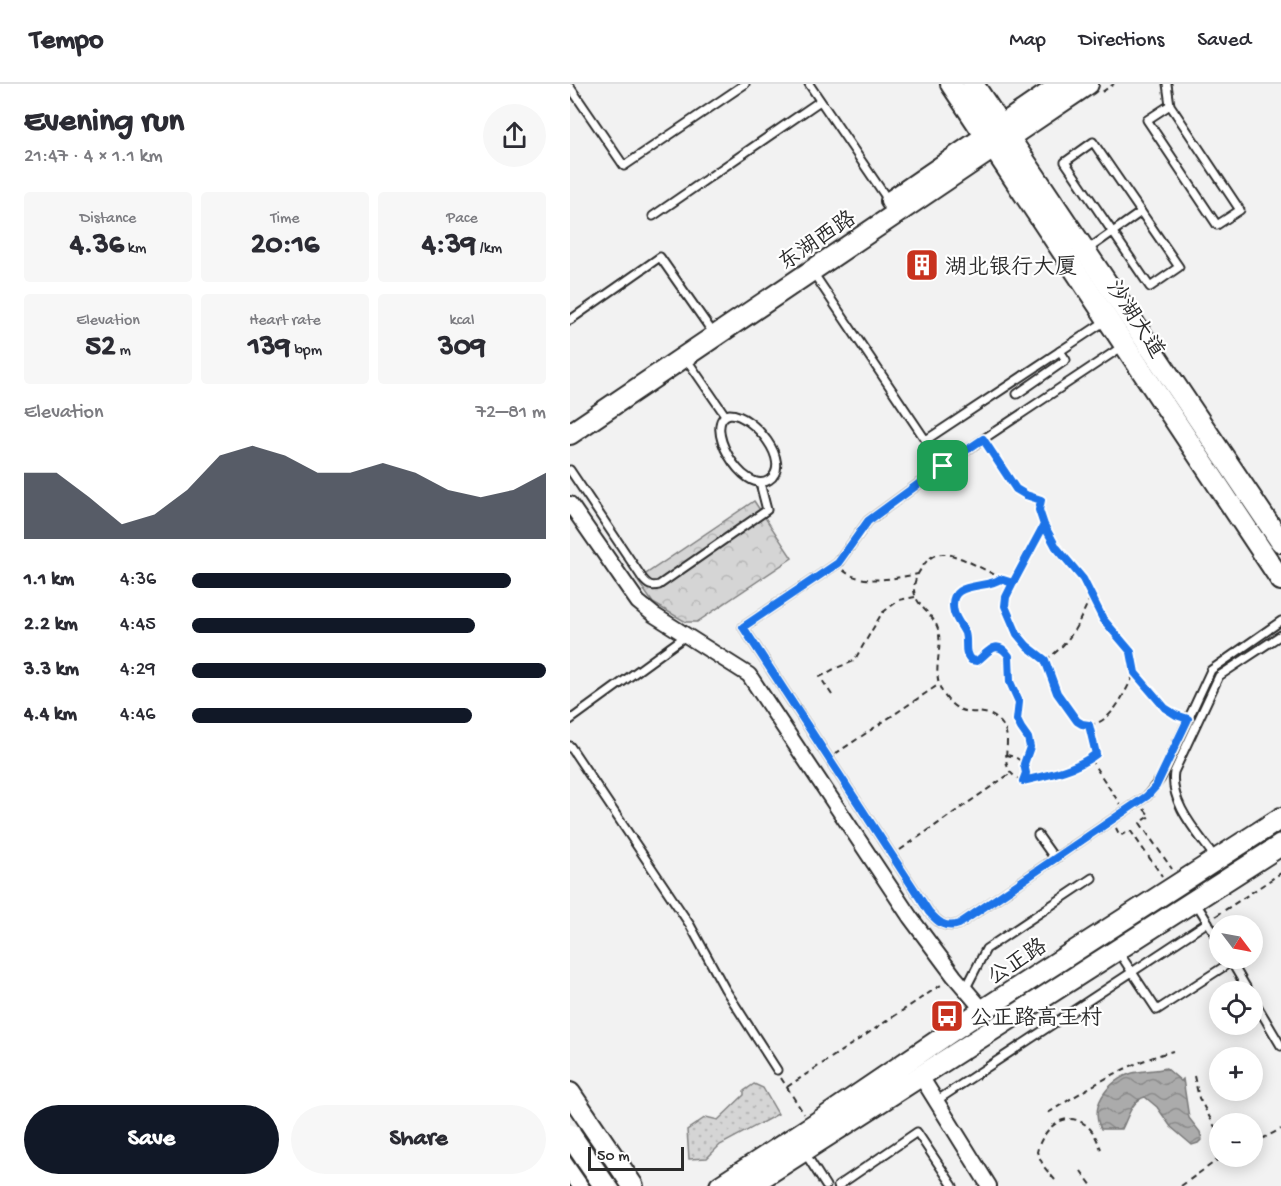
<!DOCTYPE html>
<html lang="en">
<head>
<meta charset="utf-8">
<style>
  :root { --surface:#fff; --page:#f7f7f7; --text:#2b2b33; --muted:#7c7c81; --line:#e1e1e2; --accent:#111827 }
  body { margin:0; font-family:"Gochi Hand","LXGW WenKai TC",sans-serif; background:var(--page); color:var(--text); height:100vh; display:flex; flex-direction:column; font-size:22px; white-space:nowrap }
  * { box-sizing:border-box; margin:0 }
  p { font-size:20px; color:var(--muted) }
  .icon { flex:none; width:33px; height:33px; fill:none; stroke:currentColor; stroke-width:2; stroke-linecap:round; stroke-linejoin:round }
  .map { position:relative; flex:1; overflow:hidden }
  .sheet { display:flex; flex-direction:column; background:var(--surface); width:570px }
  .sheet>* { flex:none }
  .needle { width:39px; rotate:122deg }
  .fabs { position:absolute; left:639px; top:831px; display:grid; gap:12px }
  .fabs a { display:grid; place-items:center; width:54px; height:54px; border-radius:50%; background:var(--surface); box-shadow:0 3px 15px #0003; font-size:30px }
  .scale { position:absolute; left:18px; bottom:15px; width:96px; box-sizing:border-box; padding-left:6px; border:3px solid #2b2b2b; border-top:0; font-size:16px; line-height:21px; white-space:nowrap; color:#2b2b2b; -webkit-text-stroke:4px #fff; paint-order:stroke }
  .pin { position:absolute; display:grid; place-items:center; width:51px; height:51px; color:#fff; margin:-26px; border-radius:12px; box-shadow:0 3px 9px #0006 }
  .round { display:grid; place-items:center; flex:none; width:63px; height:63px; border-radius:32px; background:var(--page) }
  .summary { display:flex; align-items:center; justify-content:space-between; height:102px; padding:0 24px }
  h1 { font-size:33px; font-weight:700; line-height:45px }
  .metrics { display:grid; grid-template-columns:repeat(3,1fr); gap:9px; height:102px; padding:6px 24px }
  .metrics div { display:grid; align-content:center; border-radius:6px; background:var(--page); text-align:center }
  .metrics b { font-size:30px; font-weight:700 }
  .metrics small { font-size:16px; font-weight:400 }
  .metrics p { font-size:16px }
  .chart { height:168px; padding:12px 24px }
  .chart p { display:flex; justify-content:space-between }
  .chart svg { width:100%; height:108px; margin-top:6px; fill:var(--accent); opacity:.7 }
  .cta { display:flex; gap:12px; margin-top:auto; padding:12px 24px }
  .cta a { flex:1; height:69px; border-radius:36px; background:var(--accent); color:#fff; font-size:24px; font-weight:700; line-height:69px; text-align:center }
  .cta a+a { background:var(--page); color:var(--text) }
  ul { padding:0 24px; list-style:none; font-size:20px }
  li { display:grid; grid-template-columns:96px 72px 1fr; align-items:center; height:45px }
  li i { height:15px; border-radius:8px; background:var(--accent) }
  header { display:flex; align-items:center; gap:36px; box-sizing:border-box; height:84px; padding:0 30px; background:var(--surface); border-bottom:2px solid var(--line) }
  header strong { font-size:28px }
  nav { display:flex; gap:33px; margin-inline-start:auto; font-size:21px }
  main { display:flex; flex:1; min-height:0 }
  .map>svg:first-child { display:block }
  .grass { fill:url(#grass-dots); stroke:#808080; stroke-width:1.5 }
  .forest { fill:url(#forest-crowns); stroke:#808080; stroke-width:1.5 }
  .water { fill:url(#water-waves); stroke:#787878; stroke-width:1.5 }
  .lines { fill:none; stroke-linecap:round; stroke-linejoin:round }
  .lane-casing { stroke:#2b2b2b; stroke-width:11 }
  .street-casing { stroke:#2b2b2b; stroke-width:18 }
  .secondary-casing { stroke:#2b2b2b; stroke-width:24 }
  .primary-casing { stroke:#2b2b2b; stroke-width:26 }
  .path { stroke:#2b2b2b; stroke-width:2; stroke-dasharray:6 4.5; stroke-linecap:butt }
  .lane { stroke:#fff; stroke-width:7 }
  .street { stroke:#fff; stroke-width:14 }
  .secondary { stroke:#fff; stroke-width:20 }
  .primary { stroke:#fff; stroke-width:21 }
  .primary-bridge-casing { stroke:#2b2b2b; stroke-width:26; stroke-linecap:butt }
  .primary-bridge { stroke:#fff; stroke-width:21 }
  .route-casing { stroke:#fff; stroke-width:12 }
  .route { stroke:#1a73e8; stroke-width:8 }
  .labels { text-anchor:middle; stroke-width:4.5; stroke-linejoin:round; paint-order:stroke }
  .street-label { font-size:22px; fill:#2b2b2b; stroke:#fff }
  .poi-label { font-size:22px; fill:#2b2b2b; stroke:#fff; text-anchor:start }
</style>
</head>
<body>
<header>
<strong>Tempo</strong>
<nav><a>Map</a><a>Directions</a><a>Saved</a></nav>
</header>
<main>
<section class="sheet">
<div class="summary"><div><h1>Evening run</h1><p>21:47 · 4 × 1.1 km</p></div><a class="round"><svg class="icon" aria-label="share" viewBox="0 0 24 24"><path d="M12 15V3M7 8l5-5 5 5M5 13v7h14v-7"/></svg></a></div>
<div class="metrics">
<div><p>Distance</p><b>4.36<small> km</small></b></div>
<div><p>Time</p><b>20:16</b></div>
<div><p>Pace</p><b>4:39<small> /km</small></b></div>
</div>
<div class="metrics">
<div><p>Elevation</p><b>52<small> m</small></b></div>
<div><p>Heart rate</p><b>139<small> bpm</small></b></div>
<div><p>kcal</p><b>309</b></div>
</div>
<div class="chart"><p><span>Elevation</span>72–81 m</p>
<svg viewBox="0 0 160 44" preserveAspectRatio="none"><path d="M0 44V17L10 17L20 27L30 38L40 34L50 24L60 10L70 6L80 10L90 17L100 17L110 13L120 17L130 24L140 27L150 24L160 17V44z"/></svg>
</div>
<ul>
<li><b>1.1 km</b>4:36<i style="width:90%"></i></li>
<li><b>2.2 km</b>4:45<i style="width:80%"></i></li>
<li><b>3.3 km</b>4:29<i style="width:100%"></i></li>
<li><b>4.4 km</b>4:46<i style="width:79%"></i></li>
</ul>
<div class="cta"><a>Save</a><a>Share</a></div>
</section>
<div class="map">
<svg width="711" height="1102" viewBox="0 0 711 1102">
  <defs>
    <pattern id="grass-dots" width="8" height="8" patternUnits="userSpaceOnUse" patternTransform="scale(1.5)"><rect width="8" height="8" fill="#d5d5d5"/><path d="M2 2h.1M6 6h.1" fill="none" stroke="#b7b7b7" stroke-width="1.8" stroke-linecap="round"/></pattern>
    <pattern id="forest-crowns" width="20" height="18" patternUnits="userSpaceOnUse" patternTransform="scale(1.5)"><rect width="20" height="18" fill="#d5d5d5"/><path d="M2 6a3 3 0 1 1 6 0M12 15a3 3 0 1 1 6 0" fill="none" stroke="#b7b7b7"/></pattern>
    <pattern id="water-waves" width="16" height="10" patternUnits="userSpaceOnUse" patternTransform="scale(1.5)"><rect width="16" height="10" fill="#ababab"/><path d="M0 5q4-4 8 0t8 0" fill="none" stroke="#8b8b8b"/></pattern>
  </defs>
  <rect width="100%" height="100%" fill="#f2f2f2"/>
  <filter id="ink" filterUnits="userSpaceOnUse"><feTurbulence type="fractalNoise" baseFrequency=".0167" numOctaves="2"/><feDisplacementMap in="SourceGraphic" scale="12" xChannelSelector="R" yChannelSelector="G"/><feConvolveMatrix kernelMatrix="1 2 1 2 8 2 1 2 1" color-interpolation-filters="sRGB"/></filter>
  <g filter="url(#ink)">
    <!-- grass -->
    <polygon class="grass" points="184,1000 193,1004 208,1030 150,1061 137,1074 119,1075 117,1046 136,1033 148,1036 174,1011 174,1007"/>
    <!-- forest -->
    <polygon class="forest" points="184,417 222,474 127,538 116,538 83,519 67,496"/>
    <!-- water -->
    <path class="water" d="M 596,984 L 611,997 L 613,995 L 619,1034 L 630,1048 L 632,1055 L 628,1059 L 622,1061 L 601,1043 L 587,1023 L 575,1013 C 562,1016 558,1033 552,1045 L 531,1045 C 517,1020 543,991 568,988 C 578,986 586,987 596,984 Z"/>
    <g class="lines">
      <defs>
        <g id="lane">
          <polyline points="239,0 318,116"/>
          <polyline points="597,0 600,21 670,126 647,141 577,36 600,21"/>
          <polyline points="0,3 54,82 175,0"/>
          <polygon points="523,58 609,183 580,203 495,78"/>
          <polyline points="83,132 250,17"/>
          <polyline points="517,166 571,128"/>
          <polyline points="242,187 373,382"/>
          <polyline points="0,236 90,173 139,243"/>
          <path d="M 553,262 L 373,382 L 298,437 L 268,479 L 173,543 L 359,828 C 368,838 375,845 389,840 L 577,712 L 591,694 L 641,586 L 711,537"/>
          <polyline points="115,273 155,331"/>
          <polyline points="447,310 496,276 490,267"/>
          <path d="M 160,330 C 182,330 224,379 199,396 C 173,413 130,336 160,330 Z"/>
          <polyline points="356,356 537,236"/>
          <path d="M 0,386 L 73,495 C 78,501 81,503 89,501 L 197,426 L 190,399"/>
          <polyline points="0,636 117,551"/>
          <polyline points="0,662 120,841 155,905 207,986"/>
          <polyline points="468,751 485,775"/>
          <path d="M 646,775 C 629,750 599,720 604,688 L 649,592 L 711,551"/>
          <polyline points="626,819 650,858"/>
          <polyline points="548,867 587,926 661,878"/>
          <polyline points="659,874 679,908"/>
          <polyline points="395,906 416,865 522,794"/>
          <polyline points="682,913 711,962"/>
          <polyline points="366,1017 638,838"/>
          <polyline points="235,1069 256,1102"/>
          <polyline points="268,1102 347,1048 383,1102"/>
        </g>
        <g id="street">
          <polyline points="0,420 68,518 84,531 179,591 340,833 384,892 413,926"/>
          <polyline points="350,991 419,1102"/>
        </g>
        <g id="secondary">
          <polyline points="381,0 711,496"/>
          <polyline points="403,0 711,458"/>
          <polyline points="321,117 492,0"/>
          <polyline points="0,350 518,0"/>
          <polyline points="0,1009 63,1102"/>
          <polyline points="150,1102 242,1042 413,926 711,734"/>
          <polyline points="179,1102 711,761"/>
        </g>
        <polyline id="primary" points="0,1082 14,1102"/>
      </defs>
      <!-- lane casing -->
      <use href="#lane" class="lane-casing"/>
      <!-- street casing -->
      <use href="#street" class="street-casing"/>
      <!-- secondary casing -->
      <use href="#secondary" class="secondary-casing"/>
      <!-- primary casing -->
      <use href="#primary" class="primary-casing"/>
      <!-- path -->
      <g class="path">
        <polyline points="532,8 544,0"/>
        <polyline points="418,364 446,405 456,411 470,416 469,426 474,441 486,463 513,495 537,540 561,568 565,589 595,624 610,633"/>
        <path d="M 474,441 L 436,513 C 433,530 446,552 458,563 C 463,567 472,571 476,577 C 479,583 480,592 483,599 C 487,610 505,641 517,641 C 543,640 554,608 565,589"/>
        <path d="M 273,486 C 291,502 326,494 348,490"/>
        <path d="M 430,495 C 417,506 376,495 384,528 C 386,536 392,542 395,549 C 398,559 393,568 401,576 L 407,577 C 419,568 426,554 439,572 L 440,599 L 449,618 L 448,636 L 451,644 L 458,654 L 460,663 L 454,680"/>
        <path d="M 443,499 C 425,493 387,468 372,470 C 362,470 356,477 351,485 C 346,492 342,503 345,511 C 349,524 364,531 368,545 C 374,570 358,592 377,615 C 396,639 415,618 432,640 C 446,659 423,683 451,696 C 473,697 509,683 526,670 L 519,641"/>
        <path d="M 475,576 C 502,559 509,537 522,510"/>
        <polyline points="262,611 250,593 264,585 284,577 312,529 329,516 345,513"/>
        <polyline points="265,670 368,601"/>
        <path d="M 436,671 C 451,673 459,681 453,697"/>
        <polyline points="520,675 550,720"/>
        <polyline points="574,725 580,732 570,739 602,785"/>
        <polyline points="546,744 550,752 560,746 592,792"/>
        <polyline points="330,766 441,689"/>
        <polyline points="646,832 711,789"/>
        <polyline points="624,992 629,1014 650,1052"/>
        <polyline points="211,994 234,1030"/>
        <polyline points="217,1003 374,899"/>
        <path d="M 478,1029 C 518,1004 557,979 603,967"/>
        <polyline points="682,1060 711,1045"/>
        <polyline points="511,1087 522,1102"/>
        <path d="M 485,1096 L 474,1083 L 467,1068 C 472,1046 494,1024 516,1041 C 524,1047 527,1056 531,1065"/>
        <polyline points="611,1102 653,1072"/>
      </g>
      <!-- lane -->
      <use href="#lane" class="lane"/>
      <!-- street -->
      <use href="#street" class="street"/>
      <!-- secondary -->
      <use href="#secondary" class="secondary"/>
      <!-- primary -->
      <use href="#primary" class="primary"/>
      <defs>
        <polyline id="primary-bridge" points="0,1051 35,1102"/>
      </defs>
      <!-- primary-bridge casing -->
      <use href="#primary-bridge" class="primary-bridge-casing"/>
      <!-- primary-bridge -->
      <use href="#primary-bridge" class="primary-bridge"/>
    </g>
  </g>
  <g class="lines" filter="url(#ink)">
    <defs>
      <path id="route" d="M 373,382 L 298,437 L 268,479 L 173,543 L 359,828 C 368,838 375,845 389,840 L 577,712 L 586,702 L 618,635 L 606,631 L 595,624 L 565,589 L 561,568 L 533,535 L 513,495 L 486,463 L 474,441 L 443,499 L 430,495 C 417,506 376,495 384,528 C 386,536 392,542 395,549 C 398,559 393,568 401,576 L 407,577 C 419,568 426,554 439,572 L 440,598 L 449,618 L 447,636 L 451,644 L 458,654 L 460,663 L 454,680 L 456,689 L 453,697 C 479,691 505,686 526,670 L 519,641 L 512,640 L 507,637 L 487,609 L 475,576 L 457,562 L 447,550 L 435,522 L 436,513 L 443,499 L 474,441 L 469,426 L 471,416 L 456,411 L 446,405 L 413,355 L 373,382"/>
    </defs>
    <!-- route casing -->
    <use href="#route" class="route-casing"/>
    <!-- route -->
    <use href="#route" class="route"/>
  </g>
  <!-- icons -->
  <defs>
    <symbol id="building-square" viewBox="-11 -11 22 22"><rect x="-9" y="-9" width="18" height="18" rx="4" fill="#c8321e" stroke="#fff"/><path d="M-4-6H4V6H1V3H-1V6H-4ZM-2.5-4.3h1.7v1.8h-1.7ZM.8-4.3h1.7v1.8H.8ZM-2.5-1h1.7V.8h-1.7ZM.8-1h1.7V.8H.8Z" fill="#fff"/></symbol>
    <symbol id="bus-square" viewBox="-11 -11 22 22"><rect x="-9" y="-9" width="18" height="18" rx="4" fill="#c8321e" stroke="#fff"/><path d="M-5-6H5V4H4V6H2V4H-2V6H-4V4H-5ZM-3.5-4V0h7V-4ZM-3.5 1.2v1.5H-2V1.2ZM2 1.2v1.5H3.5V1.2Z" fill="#fff"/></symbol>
  </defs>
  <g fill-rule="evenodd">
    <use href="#building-square" x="333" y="162" width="38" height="38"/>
    <use href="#bus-square" x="358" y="913" width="38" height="38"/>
  </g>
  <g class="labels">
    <!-- street labels -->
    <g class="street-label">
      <text transform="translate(246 155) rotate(-34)" y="8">东湖西路</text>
      <text transform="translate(567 234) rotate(57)" y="8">沙湖大道</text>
      <text transform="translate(446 876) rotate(-33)" y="8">公正路</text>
    </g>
    <!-- poi labels -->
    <g class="poi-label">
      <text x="375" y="189">湖北银行大厦</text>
      <text x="400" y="940">公正路高王村</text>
    </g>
  </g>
</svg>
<div class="fabs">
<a><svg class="needle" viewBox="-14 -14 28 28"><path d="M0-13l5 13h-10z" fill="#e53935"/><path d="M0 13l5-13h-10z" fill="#7c7c81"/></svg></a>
<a><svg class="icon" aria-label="locate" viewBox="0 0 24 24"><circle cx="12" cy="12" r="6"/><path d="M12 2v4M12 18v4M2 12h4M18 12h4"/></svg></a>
<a>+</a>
<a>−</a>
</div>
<div class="scale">50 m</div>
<div class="pin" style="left:373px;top:382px;background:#1e9e55"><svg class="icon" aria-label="arrive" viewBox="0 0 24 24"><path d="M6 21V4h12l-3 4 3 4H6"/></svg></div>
</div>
</main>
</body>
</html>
